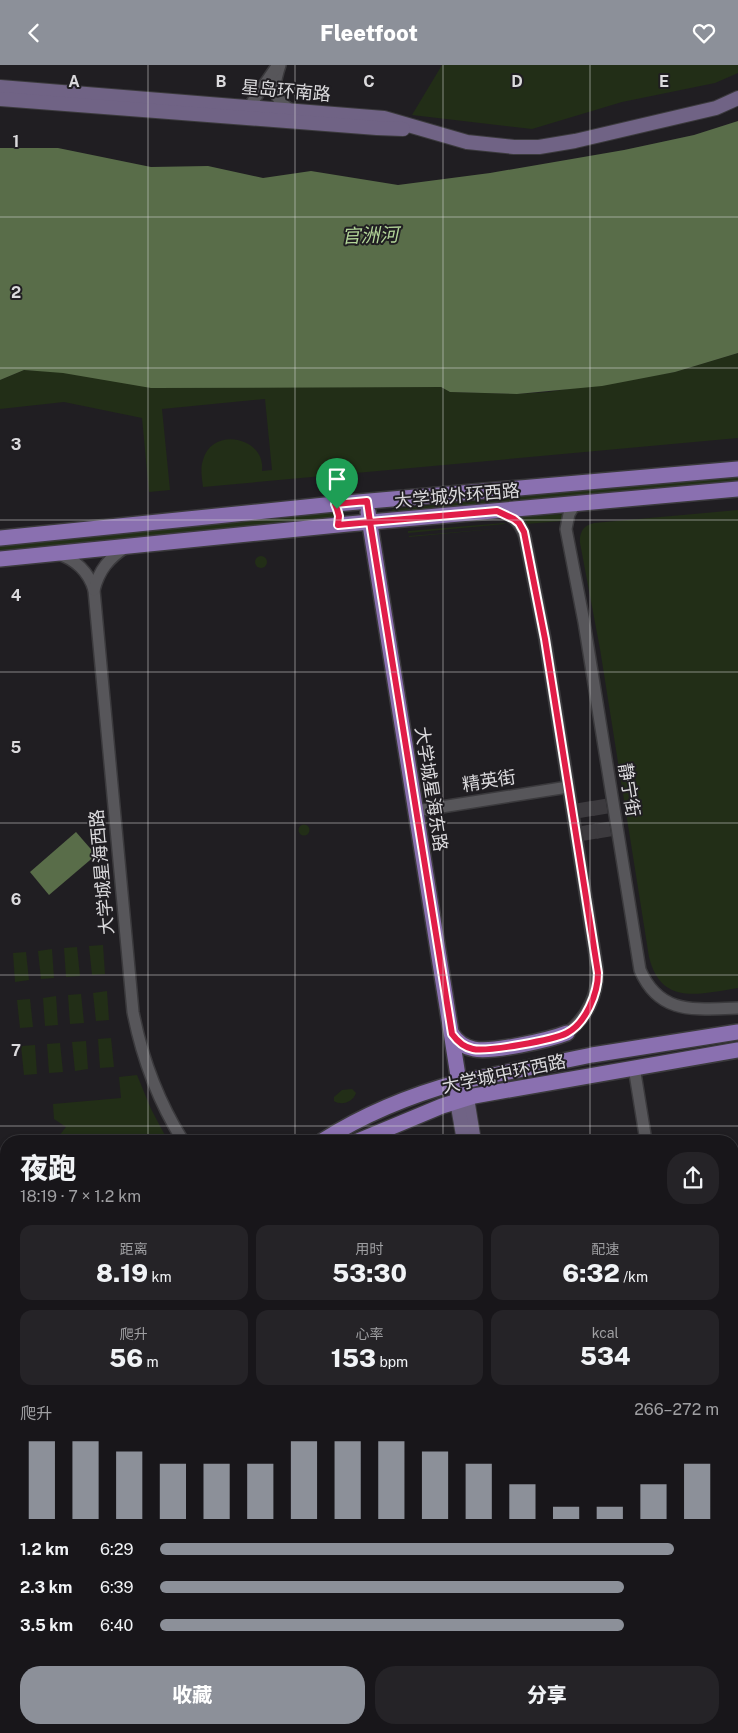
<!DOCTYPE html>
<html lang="zh">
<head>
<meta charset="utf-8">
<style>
  :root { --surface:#18161a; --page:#252327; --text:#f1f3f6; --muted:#9f9fa2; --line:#363539; --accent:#8c9099 }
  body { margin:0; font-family:"Public Sans","Noto Sans SC",sans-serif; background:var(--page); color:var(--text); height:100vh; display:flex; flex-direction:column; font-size:19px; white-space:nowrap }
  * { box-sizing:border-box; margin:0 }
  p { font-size:16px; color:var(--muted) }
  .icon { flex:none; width:28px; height:28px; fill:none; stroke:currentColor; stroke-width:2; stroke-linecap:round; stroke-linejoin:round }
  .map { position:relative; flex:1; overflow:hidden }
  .drawer { position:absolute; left:0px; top:1070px; width:739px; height:599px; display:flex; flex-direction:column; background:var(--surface); border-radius:20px 20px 0 0; box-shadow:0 1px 4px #0004,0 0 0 1px var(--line) }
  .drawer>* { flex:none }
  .pin { position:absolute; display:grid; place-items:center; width:42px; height:42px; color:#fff; margin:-51px -21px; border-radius:50% 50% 50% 0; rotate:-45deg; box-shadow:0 0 5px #0007 }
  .pin .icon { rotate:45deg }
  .round { display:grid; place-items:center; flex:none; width:52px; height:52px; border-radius:20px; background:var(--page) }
  .overview { display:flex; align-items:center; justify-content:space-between; height:85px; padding:0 20px }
  h1 { font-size:28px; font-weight:800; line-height:38px }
  .metrics { display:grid; grid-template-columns:repeat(3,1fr); gap:8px; height:85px; padding:5px 20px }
  .metrics div { display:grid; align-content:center; border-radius:12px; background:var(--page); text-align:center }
  .metrics b { font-size:25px; font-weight:800 }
  .metrics small { font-size:14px; font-weight:400 }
  .metrics p { font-size:14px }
  .chart { height:140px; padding:10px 20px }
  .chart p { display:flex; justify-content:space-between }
  .chart svg { width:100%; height:90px; margin-top:5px; stroke:var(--accent); stroke-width:6 }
  .button { display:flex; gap:10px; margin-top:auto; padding:10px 20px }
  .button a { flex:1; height:58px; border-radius:20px; background:var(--accent); color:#fff; font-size:20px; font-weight:800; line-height:58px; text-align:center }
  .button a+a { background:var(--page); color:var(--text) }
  ul { padding:0 20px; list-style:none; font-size:16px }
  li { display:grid; grid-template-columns:80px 60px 1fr; align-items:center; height:38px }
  li i { height:12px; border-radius:6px; background:var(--accent) }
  header { display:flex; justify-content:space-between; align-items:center; height:65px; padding:0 20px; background:var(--accent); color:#fff; font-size:22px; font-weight:800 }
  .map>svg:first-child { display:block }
  .green { fill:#222e17 }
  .water { fill:#596d49 }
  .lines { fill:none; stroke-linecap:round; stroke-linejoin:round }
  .primary-tunnel { stroke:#3c3a3e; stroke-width:15; stroke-dasharray:15 8; stroke-linecap:butt }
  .tertiary-casing { stroke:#3b3a3d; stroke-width:14 }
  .secondary-casing { stroke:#3b3a3d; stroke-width:16 }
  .primary-casing { stroke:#3b3a3d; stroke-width:18 }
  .tertiary { stroke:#57565a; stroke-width:11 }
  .secondary { stroke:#706385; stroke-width:14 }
  .primary { stroke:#8a70b0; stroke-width:15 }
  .route-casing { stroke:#fff; stroke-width:10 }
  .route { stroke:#e11d48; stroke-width:6 }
  .grid { fill:none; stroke:#dbdadd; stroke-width:1; stroke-opacity:0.55 }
  .labels { text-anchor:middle; stroke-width:4; stroke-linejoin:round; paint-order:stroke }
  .street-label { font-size:18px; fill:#dbdadd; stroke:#201e22 }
  .water-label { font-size:19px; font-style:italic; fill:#b3d699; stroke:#201e22 }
  .grid-label { font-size:16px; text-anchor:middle; font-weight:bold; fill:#dbdadd; stroke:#201e22; stroke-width:4; stroke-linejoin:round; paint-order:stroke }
</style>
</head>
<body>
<header><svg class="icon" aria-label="back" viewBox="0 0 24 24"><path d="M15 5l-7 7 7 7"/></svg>Fleetfoot<svg class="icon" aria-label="heart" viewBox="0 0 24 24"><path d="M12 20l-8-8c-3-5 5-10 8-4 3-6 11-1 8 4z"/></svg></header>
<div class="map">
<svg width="738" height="1668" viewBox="0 0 738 1668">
  <rect width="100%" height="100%" fill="#201e22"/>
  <!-- green -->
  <g class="green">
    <polygon points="442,0 738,0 738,8 715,18 622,37 532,64 412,50"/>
    <path d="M 738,288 L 738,373 L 203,422 C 202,413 200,403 203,395 C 212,361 266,372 262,406 L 272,405 L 265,334 L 162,344 L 170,425 L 149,427 L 142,353 L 64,337 L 0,344 L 0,315 L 24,305 L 321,321 L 441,322 L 450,327 L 517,329 L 548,327 L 675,307 Z"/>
    <polygon points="738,411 738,418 391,448 391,446 393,444"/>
    <path d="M 738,445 L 738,923 C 699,929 661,941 649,892 L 600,584 L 580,478 C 579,467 584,460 594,458 Z"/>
    <polygon points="331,447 334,450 332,455 0,485 0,477"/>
    <polygon points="564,449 562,456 526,459 521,452"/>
    <polygon points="504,458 505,459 408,468 408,466"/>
    <polygon points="505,463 409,472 409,471"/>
    <circle cx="261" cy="497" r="6"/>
    <circle cx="304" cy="765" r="5.5"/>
    <polygon points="103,880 105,909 92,910 89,881"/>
    <polygon points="77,882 80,911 66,912 64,883"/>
    <polygon points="52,884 54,913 41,914 38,886"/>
    <polygon points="26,887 29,915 15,917 13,888"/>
    <polygon points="107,926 109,955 96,956 93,928"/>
    <polygon points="81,929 84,958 70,959 68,930"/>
    <polygon points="56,931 58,960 45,961 43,933"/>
    <polygon points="30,934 33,962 20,963 17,935"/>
    <polygon points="111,973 114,1002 100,1003 98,974"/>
    <polygon points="86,976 88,1004 75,1006 72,977"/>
    <polygon points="60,978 63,1007 49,1008 47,979"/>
    <polygon points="35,980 37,1009 24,1010 21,981"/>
    <polygon points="137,1010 151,1044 168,1076 55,1076 66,1062 54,1054 53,1039 121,1033 119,1012"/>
    <path d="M 352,1024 L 356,1028 C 353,1037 342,1041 334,1036 L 334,1032 L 342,1025 Z"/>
    <polygon points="6,1146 6,1268 0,1261 0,1155"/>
    <polygon points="6,1621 6,1654 2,1660 0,1658 0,1630"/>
    <polygon points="738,1638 738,1668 672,1668 683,1663 732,1662 733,1640"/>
    <polygon points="329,1663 334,1668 111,1668 107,1663"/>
  </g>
  <!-- water -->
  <g class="water">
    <polygon points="738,56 738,288 675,307 602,321 517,329 450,327 441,322 151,323 63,308 24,305 0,315 0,83 58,83 151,102 208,101 263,113 311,106 398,120 490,108 624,85 694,70"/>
    <polygon points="76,767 96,790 49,830 30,807"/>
  </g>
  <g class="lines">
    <!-- primary-tunnel -->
    <g class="primary-tunnel">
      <polyline points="598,735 605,778"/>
      <polyline points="585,737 592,779"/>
    </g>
    <defs>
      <g id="tertiary">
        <path d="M 280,0 C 273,21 271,33 292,46"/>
        <polyline points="249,42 275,4"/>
        <path d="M 575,439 L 569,449 L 566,464 L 584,557 L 640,905 C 660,951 696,944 738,943"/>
        <path d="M 499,446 C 513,450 521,458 525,472 L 545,574 L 597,902 C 599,928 588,952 567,968"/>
        <path d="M 58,489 C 75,494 89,507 94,525 L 133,947 C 142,993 158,1036 183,1076"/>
        <path d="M 94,525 C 99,505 109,493 126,482"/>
        <polyline points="416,746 568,722"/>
        <polyline points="634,1002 646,1076"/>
        <polyline points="732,1288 738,1287"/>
        <polyline points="732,1298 738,1297"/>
        <polyline points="0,1578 6,1582"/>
        <polyline points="92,1662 96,1668"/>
        <polyline points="347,1662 352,1668"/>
      </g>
      <g id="secondary">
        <polyline points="0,22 384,53 467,77 514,82 539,82 575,76 716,43 738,33"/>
        <polyline points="0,34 377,63 403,64"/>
        <polyline points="467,1033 474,1076"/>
        <polyline points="457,1036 464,1076"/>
        <polyline points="732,1619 738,1616"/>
        <polyline points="732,1629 738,1627"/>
        <polyline points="557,1662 558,1668"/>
        <polyline points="567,1662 568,1668"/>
        <polyline points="645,1668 652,1662"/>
        <polyline points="662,1668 670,1662"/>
      </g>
      <g id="primary">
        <polyline points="368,447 459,1017 457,1036"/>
        <polyline points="0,473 335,439 738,404"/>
        <polyline points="0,494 348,459 738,424"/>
        <path d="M 452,969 C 457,977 464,982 474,984 C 491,988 549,975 567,968"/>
        <path d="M 322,1076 C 363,1050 411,1030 459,1017 L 592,990 L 738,967"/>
        <polyline points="358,1076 442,1041 474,1031 738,985"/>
        <polyline points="0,1504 6,1489"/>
        <polyline points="0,1542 6,1530"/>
      </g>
    </defs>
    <!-- tertiary casing -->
    <use href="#tertiary" class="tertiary-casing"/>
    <!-- secondary casing -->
    <use href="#secondary" class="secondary-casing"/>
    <!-- primary casing -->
    <use href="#primary" class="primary-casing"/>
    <!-- tertiary -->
    <use href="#tertiary" class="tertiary"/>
    <!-- secondary -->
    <use href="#secondary" class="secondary"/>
    <!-- primary -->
    <use href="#primary" class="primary"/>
  </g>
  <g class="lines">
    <defs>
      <path id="route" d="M 337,444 L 339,451 L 338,460 L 370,457 L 452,969 C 457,976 463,982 473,984 C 487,987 554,975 567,968 C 586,958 598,928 598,908 L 545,574 L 524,467 L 519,458 L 514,454 L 497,446 L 370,457 L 367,436 L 335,439 L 337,444"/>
    </defs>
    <!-- route casing -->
    <use href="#route" class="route-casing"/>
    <!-- route -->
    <use href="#route" class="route"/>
  </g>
  <!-- grid -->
  <path class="grid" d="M 148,0 L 148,1076M 295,0 L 295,1076M 443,0 L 443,1076M 590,0 L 590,1076M 0,152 L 738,152M 0,303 L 738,303M 0,455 L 738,455M 0,607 L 738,607M 0,758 L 738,758M 0,910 L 738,910M 0,1061 L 738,1061M 0,1213 L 6,1213M 732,1213 L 738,1213M 0,1365 L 6,1365M 732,1365 L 738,1365M 0,1516 L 6,1516M 732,1516 L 738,1516M 148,1662 L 148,1668M 295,1662 L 295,1668M 443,1662 L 443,1668M 590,1662 L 590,1668"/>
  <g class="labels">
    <!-- street labels -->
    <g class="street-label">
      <text transform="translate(286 26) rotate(5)" y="6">星岛环南路</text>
      <text transform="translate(457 431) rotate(-5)" y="6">大学城外环西路</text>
      <text transform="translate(489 716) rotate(-9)" y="6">精英街</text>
      <text transform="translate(431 724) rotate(81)" y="6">大学城星海东路</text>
      <text transform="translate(629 725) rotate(81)" y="6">静宁街</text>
      <text transform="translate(102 807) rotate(-95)" y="6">大学城星海西路</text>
      <text transform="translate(504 1009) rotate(-12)" y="6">大学城中环西路</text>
    </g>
    <!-- water labels -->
    <g class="water-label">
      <text transform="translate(370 170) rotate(-2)" y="7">官洲河</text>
    </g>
  </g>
  <g class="grid-label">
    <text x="74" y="22">A</text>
    <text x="221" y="22">B</text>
    <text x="369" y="22">C</text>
    <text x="517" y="22">D</text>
    <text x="664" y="22">E</text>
    <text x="16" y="82">1</text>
    <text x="16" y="233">2</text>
    <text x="16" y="385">3</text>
    <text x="16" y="536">4</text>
    <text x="16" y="688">5</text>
    <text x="16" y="840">6</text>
    <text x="16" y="991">7</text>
  </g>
</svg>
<div class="pin" style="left:337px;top:444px;background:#1e9e55"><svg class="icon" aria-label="arrive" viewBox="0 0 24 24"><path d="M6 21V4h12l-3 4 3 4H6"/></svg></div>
<section class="drawer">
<div class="overview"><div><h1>夜跑</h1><p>18:19 · 7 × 1.2 km</p></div><a class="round"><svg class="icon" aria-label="share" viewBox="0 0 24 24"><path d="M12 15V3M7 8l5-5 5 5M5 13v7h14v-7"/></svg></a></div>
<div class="metrics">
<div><p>距离</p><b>8.19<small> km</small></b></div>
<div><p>用时</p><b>53:30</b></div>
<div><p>配速</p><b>6:32<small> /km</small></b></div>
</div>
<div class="metrics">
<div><p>爬升</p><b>56<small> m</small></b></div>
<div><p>心率</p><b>153<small> bpm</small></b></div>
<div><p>kcal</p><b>534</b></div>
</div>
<div class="chart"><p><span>爬升</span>266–272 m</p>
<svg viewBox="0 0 160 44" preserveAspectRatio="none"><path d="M5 44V6M15 44V6M25 44V11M35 44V17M45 44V17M55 44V17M65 44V6M75 44V6M85 44V6M95 44V11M105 44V17M115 44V27M125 44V38M135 44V38M145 44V27M155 44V17"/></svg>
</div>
<ul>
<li><b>1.2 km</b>6:29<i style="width:92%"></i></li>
<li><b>2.3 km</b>6:39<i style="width:83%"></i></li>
<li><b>3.5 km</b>6:40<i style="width:83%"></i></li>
</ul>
<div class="button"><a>收藏</a><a>分享</a></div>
</section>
</div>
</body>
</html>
